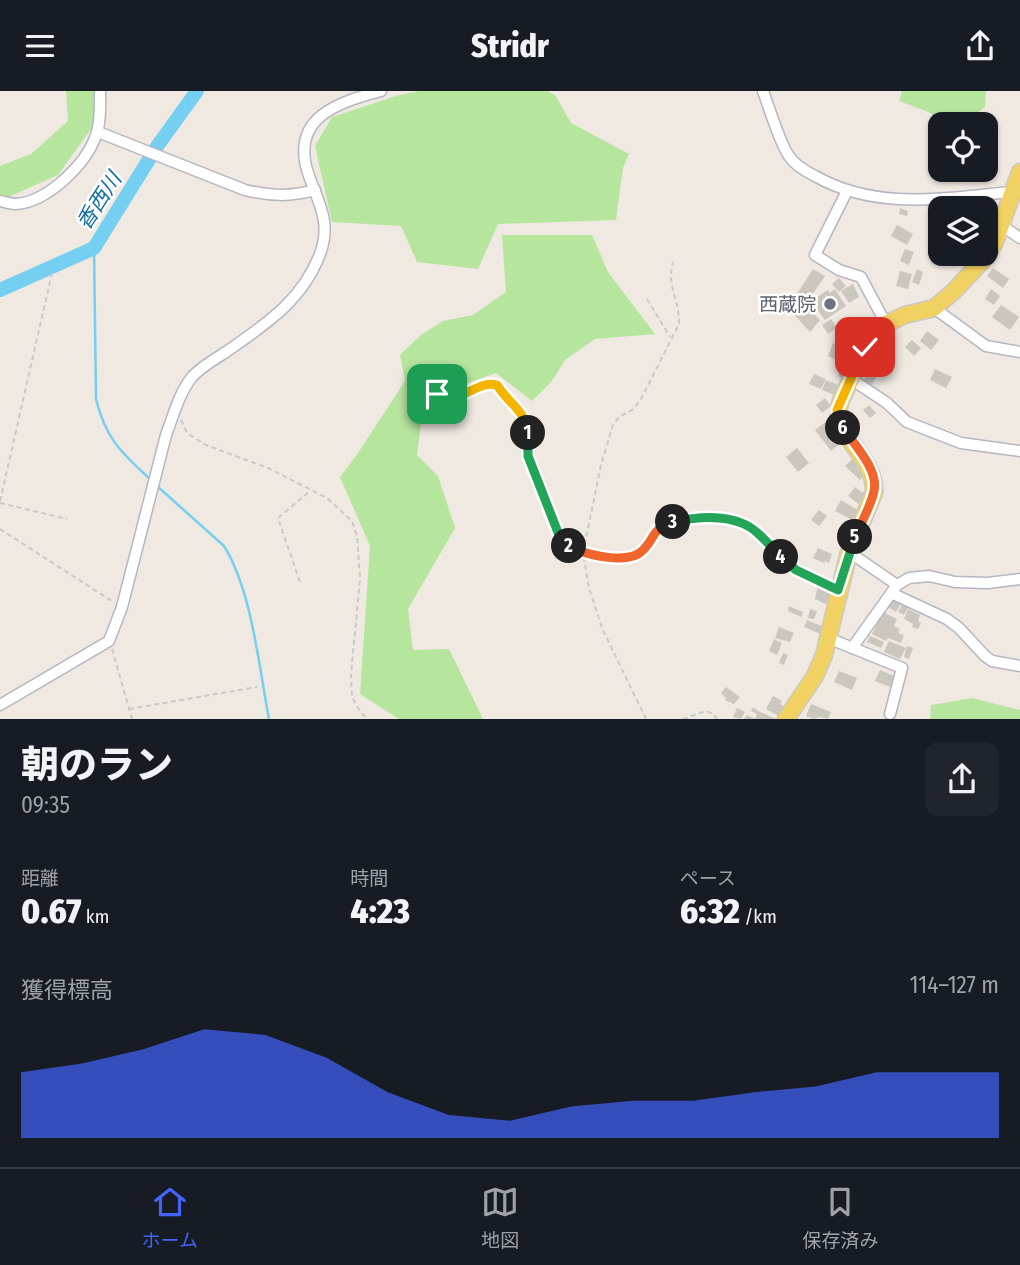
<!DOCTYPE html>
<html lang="ja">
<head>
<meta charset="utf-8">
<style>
  :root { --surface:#171b24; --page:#20242c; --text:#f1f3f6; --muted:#9ea1a6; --line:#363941; --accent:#4264fb }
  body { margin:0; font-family:"Fira Sans Condensed","Noto Sans JP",sans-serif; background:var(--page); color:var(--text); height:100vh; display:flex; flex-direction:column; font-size:26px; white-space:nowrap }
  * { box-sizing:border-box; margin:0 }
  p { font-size:23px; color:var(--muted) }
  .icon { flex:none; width:38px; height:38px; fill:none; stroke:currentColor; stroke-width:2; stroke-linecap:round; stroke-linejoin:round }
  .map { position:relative; height:628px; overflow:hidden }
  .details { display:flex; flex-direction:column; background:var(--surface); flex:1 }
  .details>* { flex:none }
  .controls { position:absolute; left:928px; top:21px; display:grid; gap:14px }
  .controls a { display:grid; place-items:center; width:70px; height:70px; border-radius:14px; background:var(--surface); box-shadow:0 2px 5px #0004; font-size:35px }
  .pin { position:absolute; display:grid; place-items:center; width:60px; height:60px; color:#fff; margin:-30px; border-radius:14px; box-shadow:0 4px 10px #0006 }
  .km { position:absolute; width:35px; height:35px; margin:-18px; border-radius:50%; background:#222; color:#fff; font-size:19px; line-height:35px; text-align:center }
  .round { display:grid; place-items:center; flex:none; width:74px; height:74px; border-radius:14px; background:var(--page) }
  .overview { display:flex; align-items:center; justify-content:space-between; height:119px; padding:0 21px }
  h1 { font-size:38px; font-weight:800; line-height:52px }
  .stats { display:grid; grid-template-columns:repeat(3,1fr); gap:10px; height:119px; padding:7px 21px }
  .stats div { display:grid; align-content:center }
  .stats b { font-size:35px; font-weight:800 }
  .stats small { font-size:19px; font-weight:400 }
  .stats p { font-size:19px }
  .chart { height:196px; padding:14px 21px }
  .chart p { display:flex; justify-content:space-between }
  .chart svg { width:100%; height:126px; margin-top:7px; fill:var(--accent); opacity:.7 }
  header { display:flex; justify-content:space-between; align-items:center; height:91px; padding:0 21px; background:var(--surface); font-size:32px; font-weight:800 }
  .tabs { display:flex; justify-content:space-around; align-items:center; height:98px; border-top:2px solid var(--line); background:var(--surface); font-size:19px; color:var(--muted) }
  .tabs a { display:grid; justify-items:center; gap:4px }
  .tabs .active { color:var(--accent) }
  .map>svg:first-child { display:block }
  .green { fill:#b6e59e }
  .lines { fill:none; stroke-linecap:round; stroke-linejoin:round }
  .stream { stroke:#75cff0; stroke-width:2.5 }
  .river { stroke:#75cff0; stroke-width:14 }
  .building { fill:#cbc7bf }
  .minor-casing { stroke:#b4b7c1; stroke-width:13 }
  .primary-casing { stroke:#c9c9c9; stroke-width:19 }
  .path { stroke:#c9c9c9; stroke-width:2; stroke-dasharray:5 3.5; stroke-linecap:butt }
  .minor { stroke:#fff; stroke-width:10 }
  .primary { stroke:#f2d163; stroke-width:16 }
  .split-1-casing { stroke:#fff; stroke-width:14 }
  .split-2-casing { stroke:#fff; stroke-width:14 }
  .split-3-casing { stroke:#fff; stroke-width:14 }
  .split-4-casing { stroke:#fff; stroke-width:14 }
  .split-5-casing { stroke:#fff; stroke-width:14 }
  .split-6-casing { stroke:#fff; stroke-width:14 }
  .split-7-casing { stroke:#fff; stroke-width:14 }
  .split-1 { stroke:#f5b400; stroke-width:9 }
  .split-2 { stroke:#22a559; stroke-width:9 }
  .split-3 { stroke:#f0652b; stroke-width:9 }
  .split-4 { stroke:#22a559; stroke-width:9 }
  .split-5 { stroke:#22a559; stroke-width:9 }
  .split-6 { stroke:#f0652b; stroke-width:9 }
  .split-7 { stroke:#f5b400; stroke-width:9 }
  .worship-dot { fill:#6b7280; stroke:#fff; stroke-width:2.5 }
  .labels { text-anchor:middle; stroke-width:5; stroke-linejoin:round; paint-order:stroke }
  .worship-label { font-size:19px; fill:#5b616d; stroke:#fff; text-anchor:end }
  .water-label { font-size:21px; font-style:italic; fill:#0d6fa3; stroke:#fff }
</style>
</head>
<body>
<header><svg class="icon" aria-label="menu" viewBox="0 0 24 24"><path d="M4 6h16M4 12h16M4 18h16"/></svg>Stridr<svg class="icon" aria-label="share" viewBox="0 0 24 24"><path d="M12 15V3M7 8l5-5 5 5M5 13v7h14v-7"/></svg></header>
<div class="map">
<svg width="1020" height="628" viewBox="0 0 1020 628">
  <rect width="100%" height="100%" fill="#efe9e1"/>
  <!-- green -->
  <g class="green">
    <polygon points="66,0 101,0 96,31 58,84 6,107 0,105 0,75 31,63 68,30"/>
    <polygon points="419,0 547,0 555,4 571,32 629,63 623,77 616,129 498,133 478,178 417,171 401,135 332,131 315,55 332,26 399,4"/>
    <polygon points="902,0 986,0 985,16 962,33 940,33 931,22 899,10"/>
    <polygon points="502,144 592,144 608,181 655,243 595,248 565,269 552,290 532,310 496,282 463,294 436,296 424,310 417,364 438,385 455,437 408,518 413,559 449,558 483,628 399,628 360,603 370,455 340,386 358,362 405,290 400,264 421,244 443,230 473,224 506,201"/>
    <polygon points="972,607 1020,619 1020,628 930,628 931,614"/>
  </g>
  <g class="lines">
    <!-- stream -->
    <g class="stream">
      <path d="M 94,157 L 96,308 C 106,349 122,362 152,390"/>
      <path d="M 157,395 L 224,455 C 252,500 259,576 269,628"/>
    </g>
    <!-- river -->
    <polyline class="river" points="0,199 94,157 158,54 197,0"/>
  </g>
  <!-- building -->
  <g class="building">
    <polygon points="900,117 908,120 907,125 899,123"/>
    <polygon points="897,134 913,143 907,154 891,145"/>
    <polygon points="905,158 914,161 909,174 900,170"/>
    <polygon points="993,177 1009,188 1003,197 987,185"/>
    <polygon points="813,178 825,185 805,214 820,229 810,241 788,217"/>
    <polygon points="917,178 923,181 919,194 912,191"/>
    <polygon points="900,180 912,183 908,198 896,195"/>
    <polygon points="839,187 846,195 839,201 832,193"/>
    <polygon points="853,193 859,206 849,212 841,200"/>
    <polygon points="835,198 846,215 825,229 813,212 814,208 828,199 830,202"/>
    <polygon points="991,198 1000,205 994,214 985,208"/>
    <polygon points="1001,214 1019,226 1010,239 992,226"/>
    <polygon points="831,228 837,237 828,243 822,234"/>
    <polygon points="927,240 939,249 931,259 920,250"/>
    <polygon points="912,249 921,257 914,265 905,256"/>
    <polygon points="833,252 853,261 848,274 828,265"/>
    <polygon points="842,275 851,279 846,289 838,285"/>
    <polygon points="869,278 878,282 872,294 864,289"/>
    <polygon points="935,278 952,286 946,297 930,289"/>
    <polygon points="814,283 826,288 821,298 809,293"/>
    <polygon points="826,289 841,295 837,305 822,299"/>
    <polygon points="825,307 831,315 822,322 816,314"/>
    <polygon points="869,314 876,322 870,327 863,319"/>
    <polygon points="828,329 845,349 831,360 815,339"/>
    <polygon points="797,357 809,372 798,381 786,366"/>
    <polygon points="853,367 866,383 860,389 845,375"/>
    <polygon points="855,396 863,402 866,398 870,402 860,414 848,405"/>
    <polygon points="841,409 861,421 856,431 835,420"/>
    <polygon points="819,419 827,425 819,435 811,429"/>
    <polygon points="845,437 852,440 847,451 840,448"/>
    <polygon points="818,457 832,463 829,472 825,470 824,472 813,467"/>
    <polygon points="818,494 829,496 829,499 832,500 828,514 815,508"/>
    <polygon points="891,505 902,511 896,521 886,515"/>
    <polygon points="903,512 909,515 904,524 898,521"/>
    <polygon points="789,515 803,521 801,526 788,520"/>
    <polygon points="810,518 817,520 814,528 808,527"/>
    <polygon points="908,518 920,524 918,530 921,532 918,538 912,536 913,533 904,528"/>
    <polygon points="883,521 897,528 894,535 900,538 898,542 904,544 901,552 888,547 886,550 872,543"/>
    <polygon points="807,529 826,537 823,544 804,536"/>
    <polygon points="779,536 794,542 790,551 775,547"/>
    <polygon points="870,545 884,551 881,557 867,551"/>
    <polygon points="774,548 782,552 777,564 769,560"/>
    <polygon points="889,550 906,557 900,568 884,561"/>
    <polygon points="907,555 913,557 909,568 904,566"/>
    <polygon points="783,562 788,564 784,574 779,572"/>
    <polygon points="880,579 894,585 890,596 875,590"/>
    <polygon points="839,580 857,587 852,599 834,591"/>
    <polygon points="726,596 740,606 734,613 725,609 726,607 721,602"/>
    <polygon points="773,605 782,610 780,613 786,616 780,626 766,618"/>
    <polygon points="811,613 831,621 828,628 820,626 814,628 806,625"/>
    <polygon points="753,616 758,620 776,628 744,628 747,624 755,628 757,623 751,620"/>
    <polygon points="737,617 745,621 741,628 733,626"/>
  </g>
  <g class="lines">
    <defs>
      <g id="minor">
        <path d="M 763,0 C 769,16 780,53 789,65 C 794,73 807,81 815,85 C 877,120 943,107 1011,101"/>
        <path d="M 98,41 L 245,99 C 270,105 290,106 315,99"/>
        <polyline points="847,100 815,164 839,179 861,186 886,233"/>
        <path d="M 0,110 C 5,111 11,113 16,113 C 48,111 87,72 96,44 C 101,31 100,14 100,0"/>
        <polyline points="1001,134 1020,147"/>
        <polyline points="934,217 986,255 1020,261"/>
        <polyline points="851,288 887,312 907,331 961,352 1020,360"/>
        <polyline points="849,461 897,494"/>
        <polyline points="891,502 947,528 959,537 985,565 992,570 1020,575"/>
        <polyline points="828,547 902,577 890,623"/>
        <polyline points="852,557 897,494 909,487 929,485 955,491 988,492 1020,488"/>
        <path d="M 0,614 L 109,550 L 122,516 L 166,344 C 173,326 179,302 192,286 C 201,276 215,268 226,261 C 266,233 302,210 320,163 C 332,130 318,112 308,82 C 290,26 339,11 381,0"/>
      </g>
      <path id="primary" d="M 786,628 L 815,585 L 824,564 L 849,461 L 874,402 C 877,366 829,344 841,309 L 871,247 L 886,233 L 905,224 L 934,217 L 953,201 L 985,167 L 995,151 L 1020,81"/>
    </defs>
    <!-- minor casing -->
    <use href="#minor" class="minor-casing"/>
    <!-- primary casing -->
    <use href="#primary" class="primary-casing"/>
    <!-- path -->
    <g class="path">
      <polyline points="647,208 670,246"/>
      <path d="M 420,306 C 434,301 446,307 459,304 C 472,301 483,290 497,294 L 504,305 L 527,330 L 528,365 L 559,444 L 575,459 L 618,467 L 634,466 L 647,455 L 658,437 L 666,432 L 692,427 L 723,427 L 745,433 L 796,479 L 828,494"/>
      <polyline points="181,329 187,342 206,354 268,377 327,407 352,430 357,445 360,488 351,583 352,606 361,622 368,628"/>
      <polyline points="0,410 52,182"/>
      <polyline points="0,412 67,428"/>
      <polyline points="0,438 115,512"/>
      <polyline points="300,491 278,427 310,400"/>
      <polyline points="112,558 132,628"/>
      <polyline points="129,618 257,596"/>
      <path d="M 646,628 L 602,537 L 589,497 L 583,462 L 601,374 L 613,334 L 619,326 L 632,319 L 640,310 L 679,233 C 680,209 666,196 673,171"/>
      <polyline points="683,628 706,620 713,623 717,628"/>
    </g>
    <!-- minor -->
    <use href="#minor" class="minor"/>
    <!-- primary -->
    <use href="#primary" class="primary"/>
  </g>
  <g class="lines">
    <defs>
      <path id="split-1" d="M 437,303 C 443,304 450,305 456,305 C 470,303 482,290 497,294 C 509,313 526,320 528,342"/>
      <polyline id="split-2" points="528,342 528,365 559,444 569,455"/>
      <path id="split-3" d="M 569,455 C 585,464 628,474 642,460 C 655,448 653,435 673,431"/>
      <path id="split-4" d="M 673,431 C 695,426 722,423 744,433 C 758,439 770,455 781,466"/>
      <polyline id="split-5" points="781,466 796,479 838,499 855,446"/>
      <path id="split-6" d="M 843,337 C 854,353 879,379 874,400 C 871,415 861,432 855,446"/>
      <polyline id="split-7" points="843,337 839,329 837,319 865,256"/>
    </defs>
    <!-- split-1 casing -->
    <use href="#split-1" class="split-1-casing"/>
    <!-- split-2 casing -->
    <use href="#split-2" class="split-2-casing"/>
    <!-- split-3 casing -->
    <use href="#split-3" class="split-3-casing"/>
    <!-- split-4 casing -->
    <use href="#split-4" class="split-4-casing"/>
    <!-- split-5 casing -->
    <use href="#split-5" class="split-5-casing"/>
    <!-- split-6 casing -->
    <use href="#split-6" class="split-6-casing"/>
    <!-- split-7 casing -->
    <use href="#split-7" class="split-7-casing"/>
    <!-- split-1 -->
    <use href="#split-1" class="split-1"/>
    <!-- split-2 -->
    <use href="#split-2" class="split-2"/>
    <!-- split-3 -->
    <use href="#split-3" class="split-3"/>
    <!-- split-4 -->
    <use href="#split-4" class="split-4"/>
    <!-- split-5 -->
    <use href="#split-5" class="split-5"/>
    <!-- split-6 -->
    <use href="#split-6" class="split-6"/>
    <!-- split-7 -->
    <use href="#split-7" class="split-7"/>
  </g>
  <!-- markers -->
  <circle class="worship-dot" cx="830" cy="213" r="7"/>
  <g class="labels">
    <!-- worship labels -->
    <g class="worship-label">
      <text x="816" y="220">西蔵院</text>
    </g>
    <!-- water labels -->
    <g class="water-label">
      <text transform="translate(99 110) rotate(-57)" y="7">香西川</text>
    </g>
  </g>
</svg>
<div class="controls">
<a><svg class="icon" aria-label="locate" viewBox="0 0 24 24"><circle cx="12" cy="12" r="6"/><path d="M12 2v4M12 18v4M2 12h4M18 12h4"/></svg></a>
<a><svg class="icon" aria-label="layers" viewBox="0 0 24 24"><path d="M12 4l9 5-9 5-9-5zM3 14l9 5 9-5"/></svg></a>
</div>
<div class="pin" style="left:437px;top:303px;background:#1e9e55"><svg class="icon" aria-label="arrive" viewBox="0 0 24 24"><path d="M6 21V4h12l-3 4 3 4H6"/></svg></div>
<div class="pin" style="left:865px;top:256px;background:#d93025"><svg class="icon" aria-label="check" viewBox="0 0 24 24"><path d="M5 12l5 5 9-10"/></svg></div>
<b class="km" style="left:528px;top:342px">1</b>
<b class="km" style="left:569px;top:455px">2</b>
<b class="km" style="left:673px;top:431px">3</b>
<b class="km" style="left:781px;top:466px">4</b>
<b class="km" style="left:855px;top:446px">5</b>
<b class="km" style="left:843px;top:337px">6</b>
</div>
<section class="details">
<div class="overview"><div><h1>朝のラン</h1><p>09:35</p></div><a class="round"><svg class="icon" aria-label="share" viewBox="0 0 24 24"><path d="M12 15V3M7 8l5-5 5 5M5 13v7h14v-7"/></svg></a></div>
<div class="stats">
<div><p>距離</p><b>0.67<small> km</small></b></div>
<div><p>時間</p><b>4:23</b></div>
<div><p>ペース</p><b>6:32<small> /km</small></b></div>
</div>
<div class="chart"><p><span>獲得標高</span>114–127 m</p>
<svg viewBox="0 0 160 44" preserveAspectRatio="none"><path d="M0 44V21L10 18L20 13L30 6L40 8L50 16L60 28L70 36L80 38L90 33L100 31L110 31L120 28L130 26L140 21L150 21L160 21V44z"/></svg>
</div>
</section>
<nav class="tabs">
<a class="active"><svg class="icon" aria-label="home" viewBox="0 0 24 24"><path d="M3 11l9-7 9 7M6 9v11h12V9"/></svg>ホーム</a>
<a><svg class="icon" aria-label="map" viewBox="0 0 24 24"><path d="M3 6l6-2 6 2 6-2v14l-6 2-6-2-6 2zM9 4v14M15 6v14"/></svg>地図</a>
<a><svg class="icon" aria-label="saved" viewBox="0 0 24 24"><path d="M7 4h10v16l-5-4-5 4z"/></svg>保存済み</a>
</nav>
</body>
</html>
